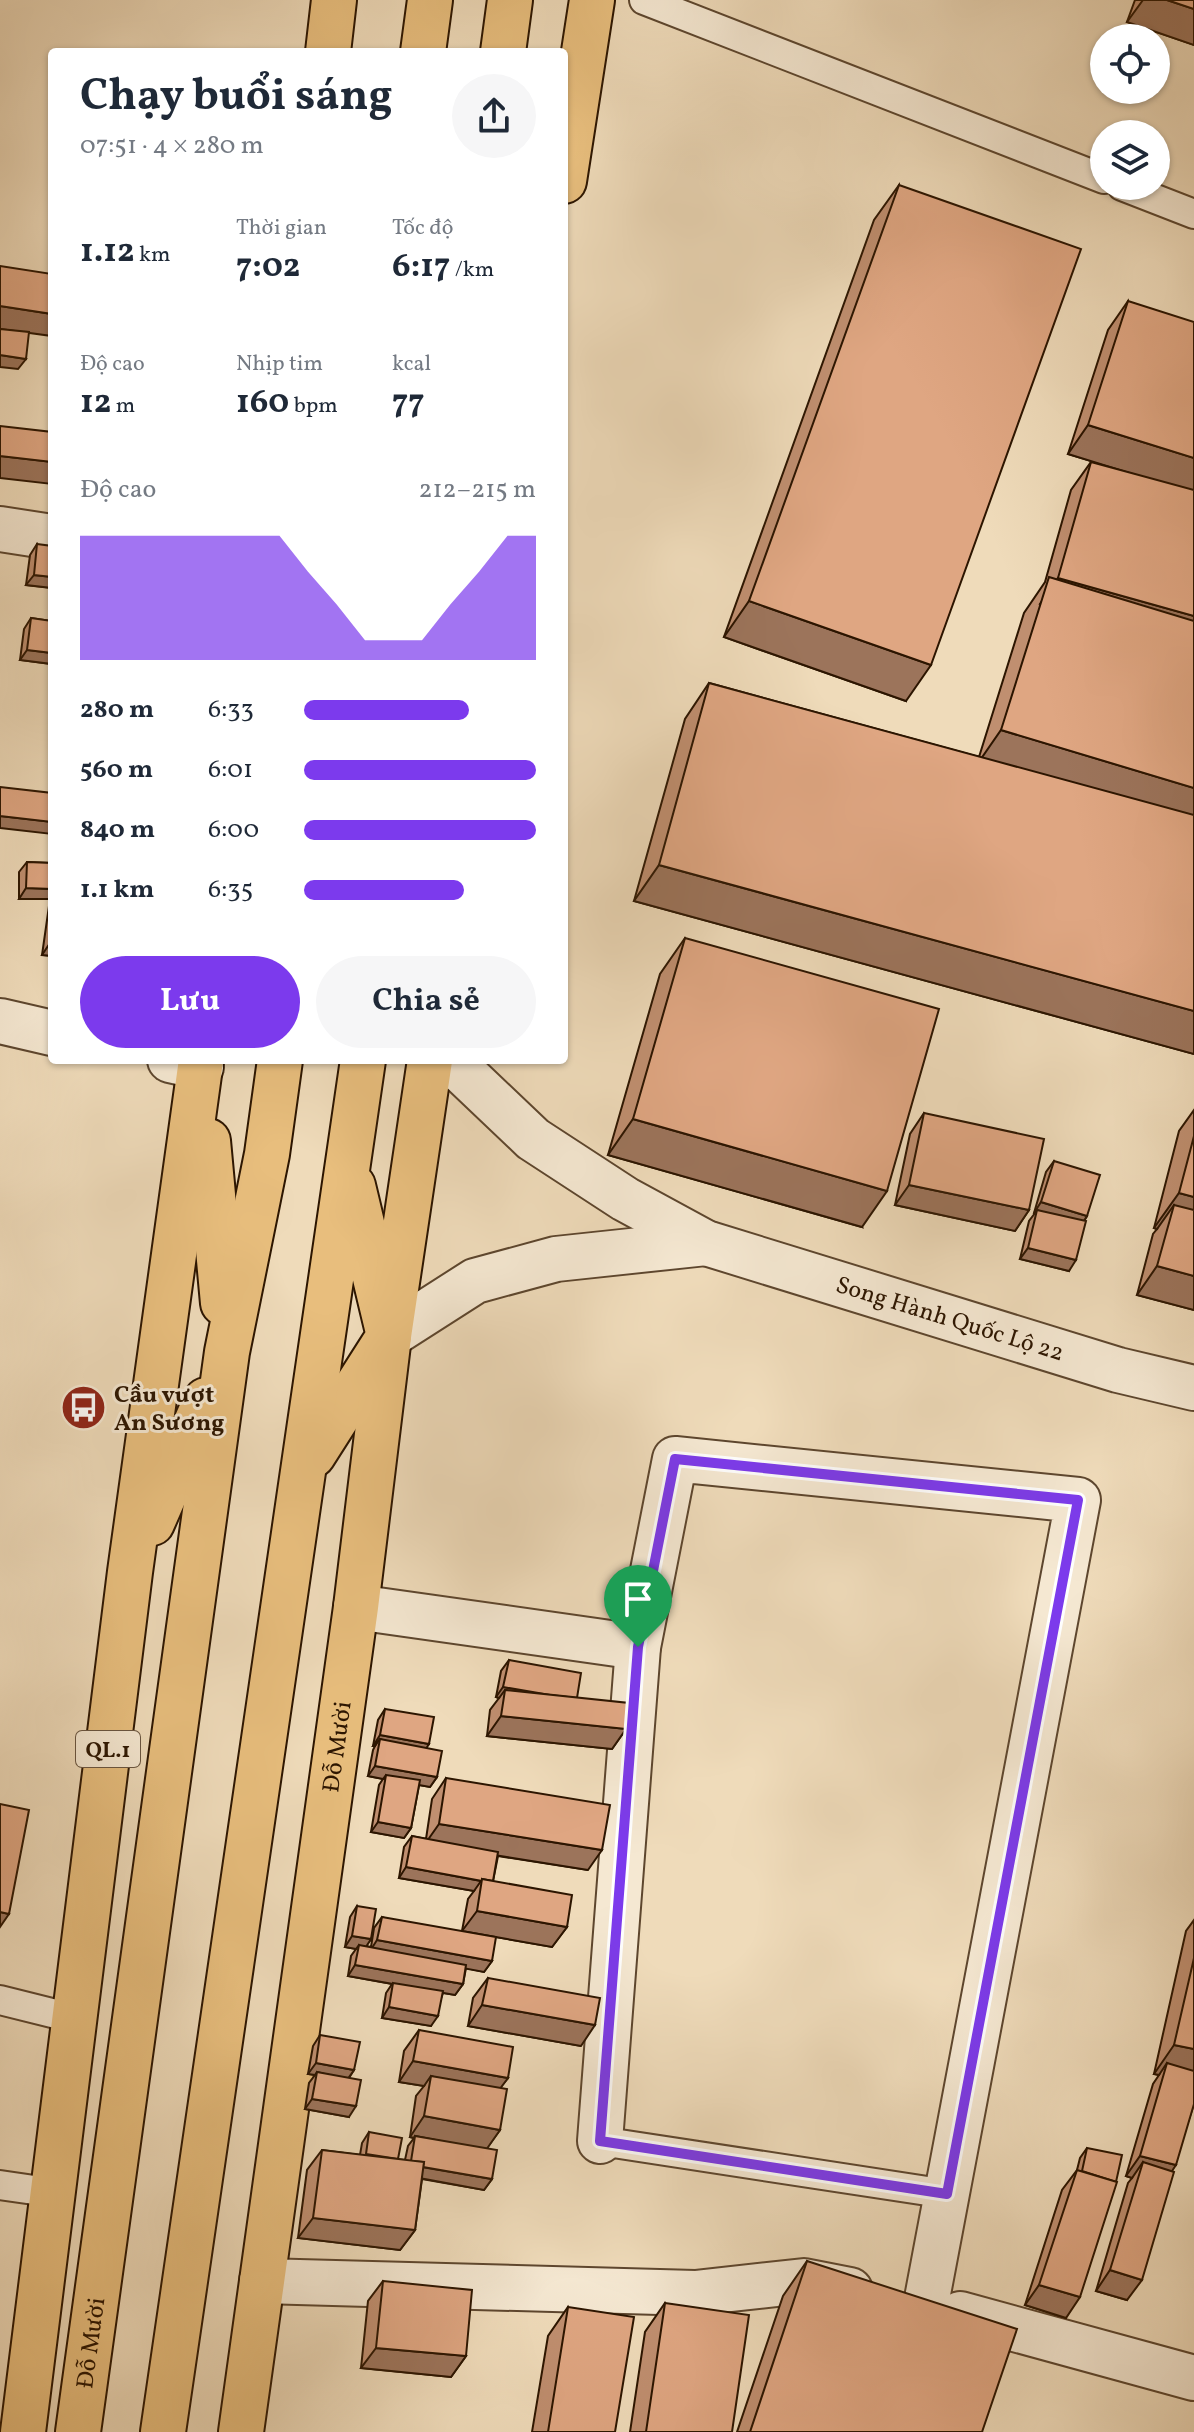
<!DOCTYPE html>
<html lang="vi">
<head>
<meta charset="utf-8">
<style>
  :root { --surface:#fff; --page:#f6f6f7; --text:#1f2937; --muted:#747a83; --accent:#7c3aed }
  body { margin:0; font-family:Vollkorn,serif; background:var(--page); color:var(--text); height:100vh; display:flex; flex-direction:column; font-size:30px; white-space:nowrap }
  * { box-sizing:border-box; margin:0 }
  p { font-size:26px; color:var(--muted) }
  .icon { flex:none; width:44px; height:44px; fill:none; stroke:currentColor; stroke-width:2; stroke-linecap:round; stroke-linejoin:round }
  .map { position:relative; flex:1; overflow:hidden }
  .drawer { position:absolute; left:48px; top:48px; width:520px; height:1016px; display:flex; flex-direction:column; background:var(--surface); border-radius:8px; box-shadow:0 2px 6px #0004 }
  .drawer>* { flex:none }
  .controls { position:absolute; left:1090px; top:24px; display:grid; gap:16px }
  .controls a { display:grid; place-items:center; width:80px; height:80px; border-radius:50%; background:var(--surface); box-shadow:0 2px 6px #0004; font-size:40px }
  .pin { position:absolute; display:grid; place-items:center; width:68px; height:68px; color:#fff; margin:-82px -34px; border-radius:50% 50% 50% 0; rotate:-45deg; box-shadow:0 0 8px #0007 }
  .pin .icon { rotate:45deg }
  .round { display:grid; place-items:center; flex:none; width:84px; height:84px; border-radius:42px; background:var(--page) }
  .summary { display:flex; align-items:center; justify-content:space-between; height:136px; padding:0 32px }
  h1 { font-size:44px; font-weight:700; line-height:60px }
  .figures { display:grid; grid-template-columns:repeat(3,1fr); gap:12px; height:136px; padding:8px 32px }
  .figures div { display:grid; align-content:center }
  .figures b { font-size:34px; font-weight:700 }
  .figures small { font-size:22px; font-weight:400 }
  .figures p { font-size:22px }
  .chart { height:224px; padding:16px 32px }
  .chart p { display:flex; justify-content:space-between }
  .chart svg { width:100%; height:144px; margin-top:8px; fill:var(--accent); opacity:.7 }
  .button { display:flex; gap:16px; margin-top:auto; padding:16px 32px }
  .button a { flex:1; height:92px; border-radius:48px; background:var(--accent); color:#fff; font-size:32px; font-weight:700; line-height:92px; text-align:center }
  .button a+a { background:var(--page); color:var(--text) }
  ul { padding:0 32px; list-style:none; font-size:26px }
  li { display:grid; grid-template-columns:128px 96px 1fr; align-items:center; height:60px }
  li i { height:20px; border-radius:10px; background:var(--accent) }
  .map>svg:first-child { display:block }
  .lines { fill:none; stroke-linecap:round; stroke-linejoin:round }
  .service-casing { stroke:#5d462e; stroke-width:32 }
  .minor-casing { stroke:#5d462e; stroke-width:48 }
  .tertiary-casing { stroke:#5d462e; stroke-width:48 }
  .trunk-casing { stroke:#2c1500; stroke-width:48 }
  .service { stroke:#f5e8d2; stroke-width:28 }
  .minor { stroke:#f5e8d2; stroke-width:44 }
  .tertiary { stroke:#f5e8d2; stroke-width:44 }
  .trunk { stroke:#e8be7d; stroke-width:44 }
  .wall { fill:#c08f70; stroke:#2c1500; stroke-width:2 }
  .shaded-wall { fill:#9c745b; stroke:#2c1500; stroke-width:2 }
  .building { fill:#dfa682; stroke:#2c1500; stroke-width:2 }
  .route-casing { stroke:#fff; stroke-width:16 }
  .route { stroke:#7c3aed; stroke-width:10 }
  .labels { text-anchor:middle; stroke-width:6; stroke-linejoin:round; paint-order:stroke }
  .shield { fill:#f5e8d2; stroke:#68543f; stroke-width:2 }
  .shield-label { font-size:22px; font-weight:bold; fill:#2c1500 }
  .street-label { font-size:24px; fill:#2c1500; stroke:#f5e8d2 }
  .poi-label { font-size:24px; font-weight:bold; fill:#2c1500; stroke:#f5e8d2; text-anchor:start }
</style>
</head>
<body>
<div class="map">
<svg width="1194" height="2432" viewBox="0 0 1194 2432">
  <rect width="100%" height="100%" fill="#efdbba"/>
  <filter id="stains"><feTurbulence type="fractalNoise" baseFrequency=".0025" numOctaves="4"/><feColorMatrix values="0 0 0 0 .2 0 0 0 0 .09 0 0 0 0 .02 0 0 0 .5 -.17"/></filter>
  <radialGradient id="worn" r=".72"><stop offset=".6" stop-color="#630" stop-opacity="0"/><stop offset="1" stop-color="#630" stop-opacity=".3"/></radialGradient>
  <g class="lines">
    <defs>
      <g id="service">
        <polyline points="644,0 1104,179"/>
        <polyline points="1122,186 1194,214"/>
        <polyline points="0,2000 76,2019"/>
        <polyline points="600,2141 947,2194"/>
        <polyline points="0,2185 55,2193"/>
      </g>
      <g id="minor">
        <polyline points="0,529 52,537"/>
        <polyline points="356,1607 638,1647"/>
        <polyline points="600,2141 638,1647 675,1459 1078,1500 926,2304"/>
        <polyline points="262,2281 695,2293 804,2281 850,2290"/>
        <polyline points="960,2314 1194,2378"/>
      </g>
      <g id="tertiary">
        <polyline points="0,1021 52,1033"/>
        <polyline points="170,1060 201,1067"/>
        <path id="s1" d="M 450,1060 L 533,1139 L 625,1199 L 706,1243 L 1118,1370 L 1194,1388"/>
        <polyline points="389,1336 475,1281 556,1259 706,1243"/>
      </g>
      <g id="trunk">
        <polyline points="328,52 334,0"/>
        <polyline points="423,52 430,0"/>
        <polyline points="503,52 510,0"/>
        <polyline points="564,181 592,0"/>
        <polyline points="208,1141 223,1303"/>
        <polyline points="313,1455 389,1336 353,1186"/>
        <polyline points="152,1523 206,1400"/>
        <polyline points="23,2432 130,1572 201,1060"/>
        <path id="s2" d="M 78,2432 L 227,1352 L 267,1154 L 280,1060"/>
        <polyline points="163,2432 363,1060"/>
        <path id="s3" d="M 241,2432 L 356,1607 L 389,1336 L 430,1060"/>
      </g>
    </defs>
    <!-- service casing -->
    <use href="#service" class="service-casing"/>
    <!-- minor casing -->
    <use href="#minor" class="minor-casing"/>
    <!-- tertiary casing -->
    <use href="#tertiary" class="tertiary-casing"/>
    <!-- trunk casing -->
    <use href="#trunk" class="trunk-casing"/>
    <!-- service -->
    <use href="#service" class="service"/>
    <!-- minor -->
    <use href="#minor" class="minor"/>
    <!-- tertiary -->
    <use href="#tertiary" class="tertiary"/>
    <!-- trunk -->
    <use href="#trunk" class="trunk"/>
  </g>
  <!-- wall -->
  <g class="wall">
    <polygon points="1135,0 1194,0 1194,45 1127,22"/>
    <polygon points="899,185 906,701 724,637 874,220"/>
    <polygon points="1128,301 1194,1054 634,901 685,719 709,683 979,757 1024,613 1045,582 1071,490 1091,462 1111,467 1068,454 1108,330"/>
    <polygon points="37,544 52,588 26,585 30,555"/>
    <polygon points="31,618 52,621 52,664 20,660 24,629"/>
    <polygon points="27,862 52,863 52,899 19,899 19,872"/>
    <polygon points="52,902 52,956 42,955 49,906"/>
    <polygon points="685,938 862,1227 608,1155 660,974"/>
    <polygon points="1194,1110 1194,1310 1137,1295 1153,1234 1157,1229 1154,1228 1179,1131"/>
    <polygon points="924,1113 1029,1210 1015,1231 895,1205 910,1134"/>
    <polygon points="1054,1161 1087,1216 1084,1221 1069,1271 1020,1259 1029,1221 1035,1213 1034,1213 1046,1172"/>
    <polygon points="509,1660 577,1698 626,1729 612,1749 487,1736 490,1710 499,1698 496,1697 501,1671"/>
    <polygon points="385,1709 427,1748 437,1777 430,1787 419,1785 411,1828 404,1838 371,1832 379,1785 383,1779 368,1776 373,1750 375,1746 373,1746 378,1720"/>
    <polygon points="446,1778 588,1870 498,1856 493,1881 567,1927 552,1947 462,1931 468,1899 474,1891 399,1878 404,1847 412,1836 426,1839 432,1799"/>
    <polygon points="357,1906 371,1939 366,1946 371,1947 374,1928 382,1917 492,1961 484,1972 466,1968 463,1984 455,1995 443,1993 431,2026 382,2018 386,1993 392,1984 348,1976 351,1956 356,1949 345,1947 350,1917"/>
    <polygon points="1194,1920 1194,2104 1172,2171 1127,2300 1096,2291 1128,2183 1132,2178 1126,2176 1153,2084 1159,2075 1154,2074 1186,1931"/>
    <polygon points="488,1978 581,2046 468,2026 473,1998"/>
    <polygon points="419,2030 508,2078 500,2088 500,2130 487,2148 492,2179 484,2190 422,2179 415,2230 400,2250 298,2238 307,2170 322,2150 360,2155 362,2143 369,2132 398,2159 405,2160 408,2146 414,2138 410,2137 416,2096 424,2086 399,2082 404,2051"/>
    <polygon points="320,2035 354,2070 349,2078 349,2117 305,2109 309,2083 315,2075 308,2074 313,2046"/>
    <polygon points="1087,2148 1066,2318 1025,2305 1062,2190 1077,2170 1080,2158"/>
    <polygon points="807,2261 982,2432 737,2432 783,2296"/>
    <polygon points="383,2281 466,2356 451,2377 361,2368 368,2301"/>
    <polygon points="665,2303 732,2432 630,2432 645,2332"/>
    <polygon points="568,2307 615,2432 532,2432 548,2336"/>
  </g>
  <!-- shaded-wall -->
  <g class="shaded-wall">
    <polygon points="1143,0 1167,0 1194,9 1194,45 1127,22"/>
    <polygon points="0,306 52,314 52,336 0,329"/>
    <polygon points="0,355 26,359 18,369 0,367"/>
    <polygon points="1088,425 1194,458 1194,493 1068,454"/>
    <polygon points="0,456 52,462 52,484 0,478"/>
    <polygon points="34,575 52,577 52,588 26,585"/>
    <polygon points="1058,578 1194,616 1194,650 1040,604"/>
    <polygon points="749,601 931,665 906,701 724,637"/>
    <polygon points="27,650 52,653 52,664 20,660"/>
    <polygon points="1001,730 1194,788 1194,829 976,766"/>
    <polygon points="0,816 52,822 52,834 0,828"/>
    <polygon points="659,865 1194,1011 1194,1054 634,901"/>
    <polygon points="26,888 52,889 52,899 19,899"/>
    <polygon points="52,940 52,956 42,955"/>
    <polygon points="633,1119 887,1191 862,1227 608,1155"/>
    <polygon points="909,1185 1029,1210 1015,1231 895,1205"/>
    <polygon points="1179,1193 1194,1197 1194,1238 1174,1205 1157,1229 1154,1228"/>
    <polygon points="1041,1202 1087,1216 1080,1227 1037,1210 1034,1213"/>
    <polygon points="1028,1248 1076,1260 1069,1271 1020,1259"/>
    <polygon points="1157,1266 1194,1276 1194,1310 1137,1295"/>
    <polygon points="503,1687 576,1699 505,1690 499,1698 496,1697"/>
    <polygon points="501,1716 626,1729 612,1749 487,1736"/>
    <polygon points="380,1735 429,1744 422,1755 380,1739 375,1746 373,1746"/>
    <polygon points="375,1766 437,1777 430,1787 385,1779 386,1775 383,1779 368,1776"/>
    <polygon points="378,1822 411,1828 404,1838 371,1832"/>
    <polygon points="439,1824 602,1850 588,1870 425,1844"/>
    <polygon points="406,1867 481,1881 474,1891 399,1878"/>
    <polygon points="477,1911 567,1927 552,1947 462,1931"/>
    <polygon points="0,1912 9,1914 0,1927"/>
    <polygon points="352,1936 371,1939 364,1950 359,1945 356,1949 345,1947"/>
    <polygon points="377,1940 492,1961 484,1972 370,1951"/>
    <polygon points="355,1965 463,1984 455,1995 348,1976"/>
    <polygon points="482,2005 595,2025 581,2046 468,2026"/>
    <polygon points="389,2007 438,2016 431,2026 382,2018"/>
    <polygon points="1174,2045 1194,2049 1194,2082 1167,2063 1159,2075 1154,2074"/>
    <polygon points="413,2061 508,2078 493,2098 431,2076 424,2086 399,2082"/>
    <polygon points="316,2063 354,2070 347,2080 317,2072 315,2075 308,2074"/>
    <polygon points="312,2099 356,2106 349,2117 305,2109"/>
    <polygon points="424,2116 500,2130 486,2150 415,2136 414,2138 410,2137"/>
    <polygon points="1140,2156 1176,2165 1162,2186 1143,2162 1132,2178 1126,2176"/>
    <polygon points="410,2165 492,2179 484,2190 403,2175"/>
    <polygon points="313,2218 415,2230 400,2250 298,2238"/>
    <polygon points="1110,2270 1142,2280 1127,2300 1096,2291"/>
    <polygon points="1039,2285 1080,2297 1066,2318 1025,2305"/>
    <polygon points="376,2348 466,2356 451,2377 361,2368"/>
  </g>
  <!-- building -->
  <g class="building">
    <polygon points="1167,0 1194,0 1194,9"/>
    <polygon points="899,185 1081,249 931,665 749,601"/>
    <polygon points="0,266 52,274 52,314 0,306"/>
    <polygon points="1128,301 1194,322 1194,458 1088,425"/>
    <polygon points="0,329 29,332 26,359 0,355"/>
    <polygon points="0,426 52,432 52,462 0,456"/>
    <polygon points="1091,462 1194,490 1194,616 1058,578"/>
    <polygon points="37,544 52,546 52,577 34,575"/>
    <polygon points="1049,577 1194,621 1194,788 1001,730"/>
    <polygon points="31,618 52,621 52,653 27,650"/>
    <polygon points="709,683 1194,815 1194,1011 659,865"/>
    <polygon points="0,787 52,793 52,822 0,816"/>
    <polygon points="27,862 52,863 52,889 26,888"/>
    <polygon points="685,938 939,1009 887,1191 633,1119"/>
    <polygon points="924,1113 1044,1139 1029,1210 909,1185"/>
    <polygon points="1194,1136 1194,1197 1179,1193"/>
    <polygon points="1054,1161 1100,1175 1087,1216 1041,1202"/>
    <polygon points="1174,1205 1194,1210 1194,1276 1157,1266"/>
    <polygon points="1037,1210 1086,1221 1076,1260 1028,1248"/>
    <polygon points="509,1660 581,1673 577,1698 550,1695 503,1687"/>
    <polygon points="505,1690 629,1703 626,1729 501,1716"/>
    <polygon points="385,1709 434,1717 429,1744 380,1735"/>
    <polygon points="380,1739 442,1751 437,1777 375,1766"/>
    <polygon points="386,1775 420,1780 411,1828 378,1822"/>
    <polygon points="446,1778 610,1805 602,1850 439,1824"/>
    <polygon points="0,1804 29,1810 9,1914 0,1912"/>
    <polygon points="412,1836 498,1852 493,1881 482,1879 482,1881 406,1867"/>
    <polygon points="482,1879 572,1895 567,1927 477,1911"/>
    <polygon points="357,1906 376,1909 371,1939 352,1936"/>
    <polygon points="382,1917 496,1937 492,1961 377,1940"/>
    <polygon points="359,1945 466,1965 463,1984 355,1965"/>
    <polygon points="1194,1958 1194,2049 1174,2045"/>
    <polygon points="488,1978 600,1998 595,2025 482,2005"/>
    <polygon points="393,1983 443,1991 438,2016 389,2007"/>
    <polygon points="419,2030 513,2047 508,2078 413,2061"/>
    <polygon points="320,2035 360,2042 354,2070 316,2063"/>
    <polygon points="1167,2063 1194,2071 1194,2104 1176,2165 1140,2156"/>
    <polygon points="317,2072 361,2080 356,2106 312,2099"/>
    <polygon points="431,2076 507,2089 500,2130 424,2116"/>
    <polygon points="369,2132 402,2138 398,2159 366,2154"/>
    <polygon points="415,2136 497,2150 492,2179 423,2167 424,2162 411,2161"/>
    <polygon points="1087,2148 1122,2155 1116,2182 1082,2171"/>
    <polygon points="322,2150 424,2162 415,2230 313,2218"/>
    <polygon points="1143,2162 1174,2172 1142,2280 1110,2270"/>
    <polygon points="1077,2170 1117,2182 1080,2297 1039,2285"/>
    <polygon points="807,2261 1017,2329 982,2432 750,2432"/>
    <polygon points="383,2281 472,2290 466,2356 376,2348"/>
    <polygon points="665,2303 749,2315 732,2432 646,2432"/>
    <polygon points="568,2307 634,2317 615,2432 548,2432"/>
  </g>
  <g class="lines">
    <defs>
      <polygon id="route" points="675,1459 1078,1500 947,2194 600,2141 638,1647"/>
    </defs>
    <!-- route casing -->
    <use href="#route" class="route-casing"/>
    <!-- route -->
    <use href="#route" class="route"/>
  </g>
  <!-- icons -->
  <defs>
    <symbol id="bus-disc" viewBox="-11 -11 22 22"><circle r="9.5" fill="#8f2418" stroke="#f5e8d2"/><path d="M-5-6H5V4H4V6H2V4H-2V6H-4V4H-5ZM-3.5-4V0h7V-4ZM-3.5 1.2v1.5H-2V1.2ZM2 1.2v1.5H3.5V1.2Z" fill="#fff"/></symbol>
  </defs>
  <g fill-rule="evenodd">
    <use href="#bus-disc" x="58" y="1382" width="51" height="51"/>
  </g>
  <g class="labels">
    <!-- shield labels -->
    <rect class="shield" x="76" y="1731" width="64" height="36" rx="6"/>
    <g class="shield-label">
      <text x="108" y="1757">QL.1</text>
    </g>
    <!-- street labels -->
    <g class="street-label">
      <text dy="8" stroke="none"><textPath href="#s1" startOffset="572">Song Hành Quốc Lộ 22</textPath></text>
      <text dy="8" stroke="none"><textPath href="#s3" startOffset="692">Đỗ Mười</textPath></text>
      <text dy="8" stroke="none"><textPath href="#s2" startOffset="90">Đỗ Mười</textPath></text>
    </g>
    <!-- poi labels -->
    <g class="poi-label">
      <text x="114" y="1402">Cầu vượt<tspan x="114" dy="28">An Sương</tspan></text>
    </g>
  </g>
  <rect width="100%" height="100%" filter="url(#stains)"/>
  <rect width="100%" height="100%" fill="url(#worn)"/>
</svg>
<div class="controls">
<a><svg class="icon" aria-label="locate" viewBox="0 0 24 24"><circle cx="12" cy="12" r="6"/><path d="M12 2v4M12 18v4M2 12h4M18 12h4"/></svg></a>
<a><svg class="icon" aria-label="layers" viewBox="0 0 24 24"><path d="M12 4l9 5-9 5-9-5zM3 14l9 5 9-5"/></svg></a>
</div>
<div class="pin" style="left:638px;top:1647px;background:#1e9e55"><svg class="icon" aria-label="arrive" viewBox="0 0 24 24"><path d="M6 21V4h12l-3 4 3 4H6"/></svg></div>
<section class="drawer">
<div class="summary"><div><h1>Chạy buổi sáng</h1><p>07:51 · 4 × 280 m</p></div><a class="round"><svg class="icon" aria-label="share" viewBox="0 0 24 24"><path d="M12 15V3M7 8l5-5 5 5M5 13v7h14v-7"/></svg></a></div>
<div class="figures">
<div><b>1.12<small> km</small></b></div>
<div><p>Thời gian</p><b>7:02</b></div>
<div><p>Tốc độ</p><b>6:17<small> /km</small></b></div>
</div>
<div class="figures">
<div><p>Độ cao</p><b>12<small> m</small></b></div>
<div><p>Nhịp tim</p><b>160<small> bpm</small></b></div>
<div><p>kcal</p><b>77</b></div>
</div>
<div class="chart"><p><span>Độ cao</span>212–215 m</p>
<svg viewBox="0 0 160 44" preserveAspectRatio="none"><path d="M0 44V6L10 6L20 6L30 6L40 6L50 6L60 6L70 6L80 17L90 27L100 38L110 38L120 38L130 27L140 17L150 6L160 6V44z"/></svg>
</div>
<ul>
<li><b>280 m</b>6:33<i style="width:71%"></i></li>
<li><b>560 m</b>6:01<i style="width:100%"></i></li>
<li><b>840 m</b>6:00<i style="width:100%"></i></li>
<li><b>1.1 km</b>6:35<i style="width:69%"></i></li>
</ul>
<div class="button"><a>Lưu</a><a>Chia sẻ</a></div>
</section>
</div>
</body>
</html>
